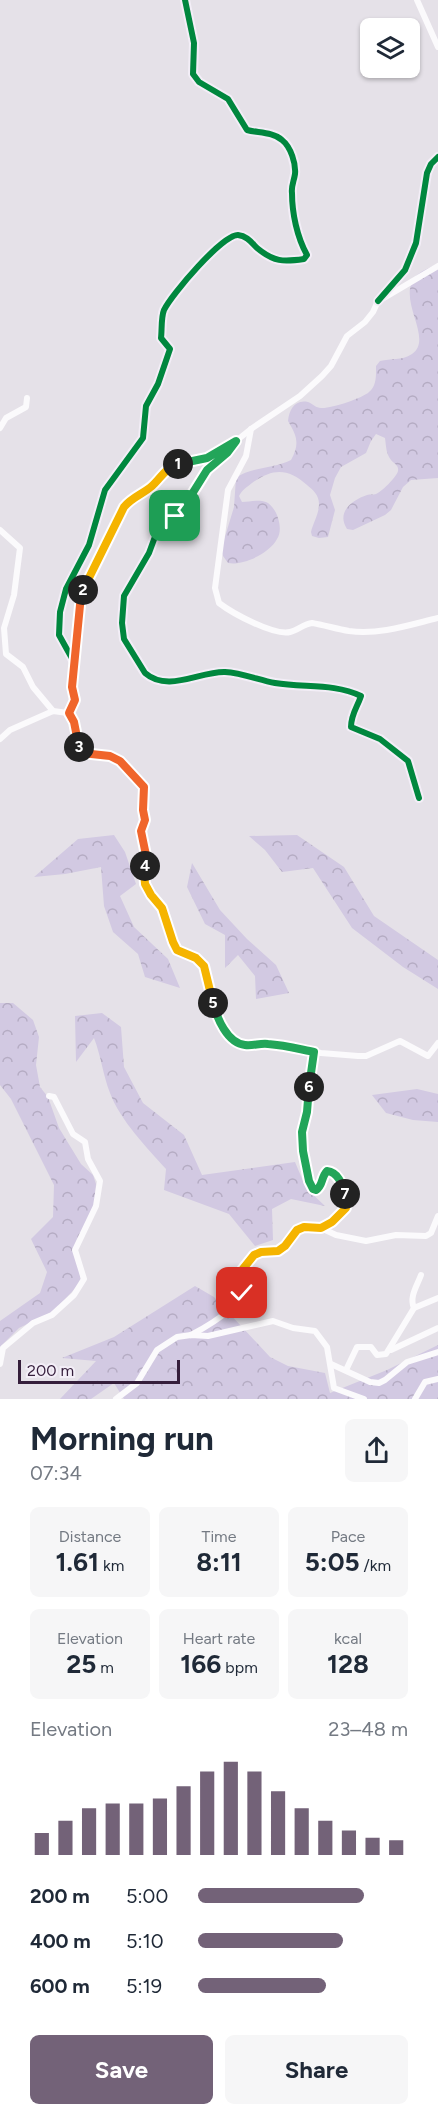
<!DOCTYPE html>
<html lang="en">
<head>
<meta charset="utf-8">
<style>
  :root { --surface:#fff; --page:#f6f6f7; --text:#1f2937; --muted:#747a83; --accent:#736278 }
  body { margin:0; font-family:Figtree,sans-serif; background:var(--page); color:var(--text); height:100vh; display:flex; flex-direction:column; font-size:22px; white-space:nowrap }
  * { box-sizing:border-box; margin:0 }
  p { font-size:20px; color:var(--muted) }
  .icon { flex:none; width:33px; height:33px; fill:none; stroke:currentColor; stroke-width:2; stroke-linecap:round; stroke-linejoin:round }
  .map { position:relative; height:1399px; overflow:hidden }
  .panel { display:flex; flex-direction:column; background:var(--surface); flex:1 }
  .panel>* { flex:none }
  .controls { position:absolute; left:360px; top:18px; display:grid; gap:12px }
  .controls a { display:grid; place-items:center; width:60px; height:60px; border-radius:9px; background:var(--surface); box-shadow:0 2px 4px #0004; font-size:30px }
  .scale { position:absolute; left:18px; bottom:15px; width:162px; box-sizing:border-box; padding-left:6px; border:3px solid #351e3b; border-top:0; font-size:16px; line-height:21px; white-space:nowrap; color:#351e3b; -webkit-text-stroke:4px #f3eef7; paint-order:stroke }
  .pin { position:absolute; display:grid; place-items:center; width:51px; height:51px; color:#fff; margin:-26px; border-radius:12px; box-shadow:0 3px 9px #0006 }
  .km { position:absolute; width:30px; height:30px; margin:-15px; border-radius:50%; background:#222; color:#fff; font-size:16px; line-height:30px; text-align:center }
  .round { display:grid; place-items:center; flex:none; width:63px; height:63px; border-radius:9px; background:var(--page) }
  .headline { display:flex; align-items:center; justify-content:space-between; height:102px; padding:0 30px }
  h1 { font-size:33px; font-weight:700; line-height:45px }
  .metrics { display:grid; grid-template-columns:repeat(3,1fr); gap:9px; height:102px; padding:6px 30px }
  .metrics div { display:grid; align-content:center; border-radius:9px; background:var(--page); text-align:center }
  .metrics b { font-size:26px; font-weight:700 }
  .metrics small { font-size:16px; font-weight:400 }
  .metrics p { font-size:16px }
  .chart { height:168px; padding:12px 30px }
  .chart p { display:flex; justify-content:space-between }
  .chart svg { width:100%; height:108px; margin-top:6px; stroke:var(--accent); stroke-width:6 }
  .action { display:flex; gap:12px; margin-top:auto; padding:12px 30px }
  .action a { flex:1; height:69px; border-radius:9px; background:var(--accent); color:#fff; font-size:24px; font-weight:700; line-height:69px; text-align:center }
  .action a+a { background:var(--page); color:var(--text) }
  ul { padding:0 30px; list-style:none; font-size:20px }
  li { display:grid; grid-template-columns:96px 72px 1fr; align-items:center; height:45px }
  li i { height:15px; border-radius:8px; background:var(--accent) }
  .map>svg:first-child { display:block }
  .forest { fill:url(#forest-crowns) }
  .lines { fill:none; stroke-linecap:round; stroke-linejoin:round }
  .street { stroke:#fbfafc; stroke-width:6 }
  .cycleway-casing { stroke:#f3eef7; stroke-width:10 }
  .cycleway { stroke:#00873e; stroke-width:6 }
  .split-1-casing { stroke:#fff; stroke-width:12 }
  .split-2-casing { stroke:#fff; stroke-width:12 }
  .split-3-casing { stroke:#fff; stroke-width:12 }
  .split-4-casing { stroke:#fff; stroke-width:12 }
  .split-5-casing { stroke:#fff; stroke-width:12 }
  .split-6-casing { stroke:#fff; stroke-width:12 }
  .split-7-casing { stroke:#fff; stroke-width:12 }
  .split-8-casing { stroke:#fff; stroke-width:12 }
  .split-1 { stroke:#22a559; stroke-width:8 }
  .split-2 { stroke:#f5b400; stroke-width:8 }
  .split-3 { stroke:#f0652b; stroke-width:8 }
  .split-4 { stroke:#f0652b; stroke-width:8 }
  .split-5 { stroke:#f5b400; stroke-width:8 }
  .split-6 { stroke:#22a559; stroke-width:8 }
  .split-7 { stroke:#22a559; stroke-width:8 }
  .split-8 { stroke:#f5b400; stroke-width:8 }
</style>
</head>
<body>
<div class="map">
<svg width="438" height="1399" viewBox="0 0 438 1399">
  <defs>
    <pattern id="forest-crowns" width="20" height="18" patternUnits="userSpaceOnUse" patternTransform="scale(1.5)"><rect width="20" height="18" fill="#d2c9e2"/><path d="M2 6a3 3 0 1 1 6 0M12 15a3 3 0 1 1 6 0" fill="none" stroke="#b5acc3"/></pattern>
  </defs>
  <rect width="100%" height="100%" fill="#e5e1e8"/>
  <!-- forest -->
  <g class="forest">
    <path d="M 438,264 L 438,478 L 411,480 L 403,487 L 391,510 L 385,515 L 353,530 L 347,529 C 336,512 352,500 367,495 C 370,494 373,495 376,494 C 381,492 396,478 398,471 C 399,465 394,464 391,460 C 386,454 386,445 385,438 L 376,434 L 371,441 L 366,453 L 341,467 L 335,478 L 330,495 L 335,510 L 328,537 L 319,538 L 312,536 L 311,532 C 313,523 319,514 319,504 C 319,495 313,490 307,485 C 288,468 273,468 252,483 C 247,487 242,490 239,496 L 242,502 C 250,502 258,499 266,502 C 277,507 284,529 277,539 C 270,553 243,566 228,563 L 223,556 L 221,550 L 234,507 L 236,478 C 250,467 273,469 291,460 C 300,444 297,436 288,421 C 289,410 295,399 308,402 C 313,404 316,408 321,408 C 330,409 363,398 369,392 C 377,386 376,374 376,366 L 380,361 C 391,358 401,361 412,354 C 435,338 394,298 417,275 C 423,270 431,267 438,264 Z"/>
    <polygon points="114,835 125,852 136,884 120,896 134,927 168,959 180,988 145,977 138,954 113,932 104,906 101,867 65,874 34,877 78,839"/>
    <polygon points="297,835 344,867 374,916 438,960 438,989 403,967 352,928 313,868 282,872 265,850 249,836"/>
    <polygon points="192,863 220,910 247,939 276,965 289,993 256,999 255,976 238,955 225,968 225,935 205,924 187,887"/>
    <polygon points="0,1003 13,1003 33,1020 39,1037 36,1065 40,1087 48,1097 59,1128 81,1164 93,1175 96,1184 94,1208 75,1245 81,1282 54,1311 19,1328 0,1347 0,1321 40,1293 47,1272 31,1239 53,1217 54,1185 11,1099 0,1085"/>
    <path d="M 102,1013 L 121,1027 L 124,1067 L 143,1103 L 184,1135 L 202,1175 L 295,1162 L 306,1188 L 325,1206 L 291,1199 L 272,1209 L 273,1240 L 255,1246 L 229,1214 L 164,1190 L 166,1169 C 147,1148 120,1120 110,1093 C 103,1075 101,1056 94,1038 L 76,1062 L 75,1016 Z"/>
    <polygon points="417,1089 438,1094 438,1122 413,1120 386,1113 372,1095"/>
    <polygon points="195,1286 214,1297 270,1357 288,1366 325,1373 330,1393 387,1370 438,1345 438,1399 124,1399 114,1383 91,1399 60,1399 96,1361 62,1358 114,1337"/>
  </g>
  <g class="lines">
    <!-- street -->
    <g class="street">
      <polyline points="417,0 438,47"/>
      <polyline points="384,298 438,266"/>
      <polyline points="0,428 6,418 26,407 27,398"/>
      <path d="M 251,429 L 246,456 L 228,490 L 215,588 L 219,603 C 232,613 274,636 290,632 C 298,630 304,624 312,623 C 324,625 337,629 349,631 C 380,635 409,625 438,618"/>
      <path d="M 234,444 L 227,453 L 207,470 L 192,494 L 180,504 L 175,516 L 179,523 L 177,527 L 160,530 L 156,534 L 149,553 L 124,596 L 122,623 L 124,639 L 145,673 C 168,693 200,671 225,672 C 242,673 259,680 275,683 C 304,688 334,683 361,696 C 357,708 351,714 351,727 L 380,739 L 408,761 L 419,798"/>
      <polyline points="0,530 20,548 14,595 4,628 6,654 23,667 33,687 53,711"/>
      <path d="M 74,662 L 59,635 L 60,612 L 66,589 L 89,545 L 105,490 L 143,438 L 146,406 L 158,384 L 170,349 L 161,338 C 162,330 161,317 164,310 C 171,295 223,234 238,235 C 247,236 251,242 257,248 C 274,262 283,262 304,259 L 307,255 C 297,237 292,213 292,193 C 291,186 294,181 295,174 C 296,164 291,147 282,140 C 273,132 258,133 247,130 L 228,99 L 199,82 L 193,74 L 194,43 L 185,0"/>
      <path d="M 68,713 C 76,726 74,741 82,753 L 110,756 L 120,761 L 144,787 L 143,810 L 145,820 L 141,831 L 147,860 L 144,872 L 145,884 L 151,895 L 162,908 L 177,949 L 196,958 L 204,967 L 218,1020 L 239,1044 L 249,1046 L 261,1043 L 278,1045 L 321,1053 L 358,1056 L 366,1056 L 400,1041 L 428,1056 L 438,1043"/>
      <polyline points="0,739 10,730 53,711 68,713 75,701 72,687 81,595 124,507 130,499 149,488 172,465 207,458 236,441 251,429 300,396 322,376 331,366 347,336 365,322 373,312 378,301 405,270 416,243 427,173 431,164 438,157"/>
      <polyline points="321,1228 336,1235 366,1241 396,1235 426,1236 431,1233 438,1216"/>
      <path d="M 414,1308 C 409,1297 417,1286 421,1275"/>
      <path d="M 191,1335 C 206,1327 241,1307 243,1289 C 243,1282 240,1277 241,1270 L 254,1255 L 261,1252 L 278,1251 L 285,1246 L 297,1230 L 304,1227 L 321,1228 L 332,1222 L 346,1208 C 346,1195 343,1173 327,1171 L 322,1176 L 319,1189 L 313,1189 L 305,1168 L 302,1132 L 307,1112 L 309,1083 L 314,1052"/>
      <polyline points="391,1350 438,1328"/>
      <polyline points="0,1364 3,1348 33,1323 52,1315 74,1295 84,1279 75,1250 96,1206 100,1181 88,1159 85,1142 73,1134 54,1097 49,1096"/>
      <polyline points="331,1364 370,1382 379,1383 385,1380 407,1362 438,1352"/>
      <polyline points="346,1370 357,1347 371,1347 377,1355 386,1354 414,1308 438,1298"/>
      <polyline points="116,1399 137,1383 157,1350 177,1337 191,1335 208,1336 273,1321 293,1328 315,1331 327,1347 334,1388 364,1399"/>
      <polyline points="415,1399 425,1382 438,1379"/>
    </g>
    <defs>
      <g id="cycleway">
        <polyline points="378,301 405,270 416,243 427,173 431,164 438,157"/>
        <path d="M 236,441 L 227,453 L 207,470 L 192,494 L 180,504 L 175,516 L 179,523 L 177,527 L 160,530 L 156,534 L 149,553 L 124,596 L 122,623 L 124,639 L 145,673 C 168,693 200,671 225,672 C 242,673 259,680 275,683 C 304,688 334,683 361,696 C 357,708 351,714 351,727 L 380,739 L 408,761 L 419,798"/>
        <path d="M 74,662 L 59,635 L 60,612 L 66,589 L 89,545 L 105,490 L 143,438 L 146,406 L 158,384 L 170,349 L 161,338 C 162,330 161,317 164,310 C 171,295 223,234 238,235 C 247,236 251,242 257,248 C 274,262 283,262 304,259 L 307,255 C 297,237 292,213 292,193 C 291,186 294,181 295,174 C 296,164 291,147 282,140 C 273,132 258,133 247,130 L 228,99 L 199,82 L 193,74 L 194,43 L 185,0"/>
      </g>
    </defs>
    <!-- cycleway casing -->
    <use href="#cycleway" class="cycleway-casing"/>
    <!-- cycleway -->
    <use href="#cycleway" class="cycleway"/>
  </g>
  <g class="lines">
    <defs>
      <polyline id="split-1" points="175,516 180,504 192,494 207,470 227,453 236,441 207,458 178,464"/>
      <path id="split-2" d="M 83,590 L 124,507 C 132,497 143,494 152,486 C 160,479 167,466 178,464"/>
      <polyline id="split-3" points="79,747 74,722 69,713 75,700 72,687 81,595 83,590"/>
      <polyline id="split-4" points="79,747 82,753 110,756 120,761 144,787 143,810 145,820 141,831 147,860 145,866"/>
      <polyline id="split-5" points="145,866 144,872 145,884 151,895 162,908 173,942 177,950 196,958 204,966 213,1003"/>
      <path id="split-6" d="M 213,1003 C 217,1018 227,1043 245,1045 C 253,1046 260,1043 268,1044 C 284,1045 299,1049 314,1052 L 309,1087"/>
      <path id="split-7" d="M 309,1087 L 307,1112 L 302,1132 L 303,1151 L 309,1181 L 313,1189 L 316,1190 C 323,1186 321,1177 327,1171 C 338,1172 342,1184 345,1194"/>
      <polyline id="split-8" points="242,1293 242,1270 254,1255 261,1252 278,1251 285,1246 297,1230 304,1227 321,1228 332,1222 346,1208 345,1194"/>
    </defs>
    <!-- split-1 casing -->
    <use href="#split-1" class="split-1-casing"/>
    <!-- split-2 casing -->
    <use href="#split-2" class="split-2-casing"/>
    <!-- split-3 casing -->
    <use href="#split-3" class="split-3-casing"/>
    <!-- split-4 casing -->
    <use href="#split-4" class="split-4-casing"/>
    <!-- split-5 casing -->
    <use href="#split-5" class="split-5-casing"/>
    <!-- split-6 casing -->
    <use href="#split-6" class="split-6-casing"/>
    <!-- split-7 casing -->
    <use href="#split-7" class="split-7-casing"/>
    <!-- split-8 casing -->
    <use href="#split-8" class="split-8-casing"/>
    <!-- split-1 -->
    <use href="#split-1" class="split-1"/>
    <!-- split-2 -->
    <use href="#split-2" class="split-2"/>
    <!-- split-3 -->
    <use href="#split-3" class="split-3"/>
    <!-- split-4 -->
    <use href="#split-4" class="split-4"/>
    <!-- split-5 -->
    <use href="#split-5" class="split-5"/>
    <!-- split-6 -->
    <use href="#split-6" class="split-6"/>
    <!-- split-7 -->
    <use href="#split-7" class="split-7"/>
    <!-- split-8 -->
    <use href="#split-8" class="split-8"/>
  </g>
</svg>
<div class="controls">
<a><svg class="icon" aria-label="layers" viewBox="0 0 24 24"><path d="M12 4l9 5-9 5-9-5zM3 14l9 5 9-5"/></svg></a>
</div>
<div class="scale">200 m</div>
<div class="pin" style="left:175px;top:516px;background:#1e9e55"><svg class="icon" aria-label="arrive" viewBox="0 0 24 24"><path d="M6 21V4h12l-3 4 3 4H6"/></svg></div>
<div class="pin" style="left:242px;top:1293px;background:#d93025"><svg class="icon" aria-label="check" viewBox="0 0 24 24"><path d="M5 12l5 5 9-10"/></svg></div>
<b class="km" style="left:178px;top:464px">1</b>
<b class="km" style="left:83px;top:590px">2</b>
<b class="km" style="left:79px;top:747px">3</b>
<b class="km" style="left:145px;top:866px">4</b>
<b class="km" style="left:213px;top:1003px">5</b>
<b class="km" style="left:309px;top:1087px">6</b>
<b class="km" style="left:345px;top:1194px">7</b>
</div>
<section class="panel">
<div class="headline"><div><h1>Morning run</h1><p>07:34</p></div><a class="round"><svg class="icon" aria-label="share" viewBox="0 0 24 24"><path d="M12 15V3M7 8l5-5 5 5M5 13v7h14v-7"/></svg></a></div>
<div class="metrics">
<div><p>Distance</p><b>1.61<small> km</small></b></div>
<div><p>Time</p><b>8:11</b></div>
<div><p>Pace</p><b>5:05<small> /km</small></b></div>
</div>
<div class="metrics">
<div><p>Elevation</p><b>25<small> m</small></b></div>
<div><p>Heart rate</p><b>166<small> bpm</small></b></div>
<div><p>kcal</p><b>128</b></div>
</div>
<div class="chart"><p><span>Elevation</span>23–48 m</p>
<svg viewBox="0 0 160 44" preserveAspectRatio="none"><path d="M5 44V35M15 44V30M25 44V25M35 44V23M45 44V23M55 44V21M65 44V16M75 44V10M85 44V6M95 44V10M105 44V18M115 44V25M125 44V30M135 44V34M145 44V37M155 44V38"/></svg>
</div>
<ul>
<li><b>200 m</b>5:00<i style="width:79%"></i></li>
<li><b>400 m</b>5:10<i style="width:69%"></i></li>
<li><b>600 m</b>5:19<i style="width:61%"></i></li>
</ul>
<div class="action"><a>Save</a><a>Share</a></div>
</section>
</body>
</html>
